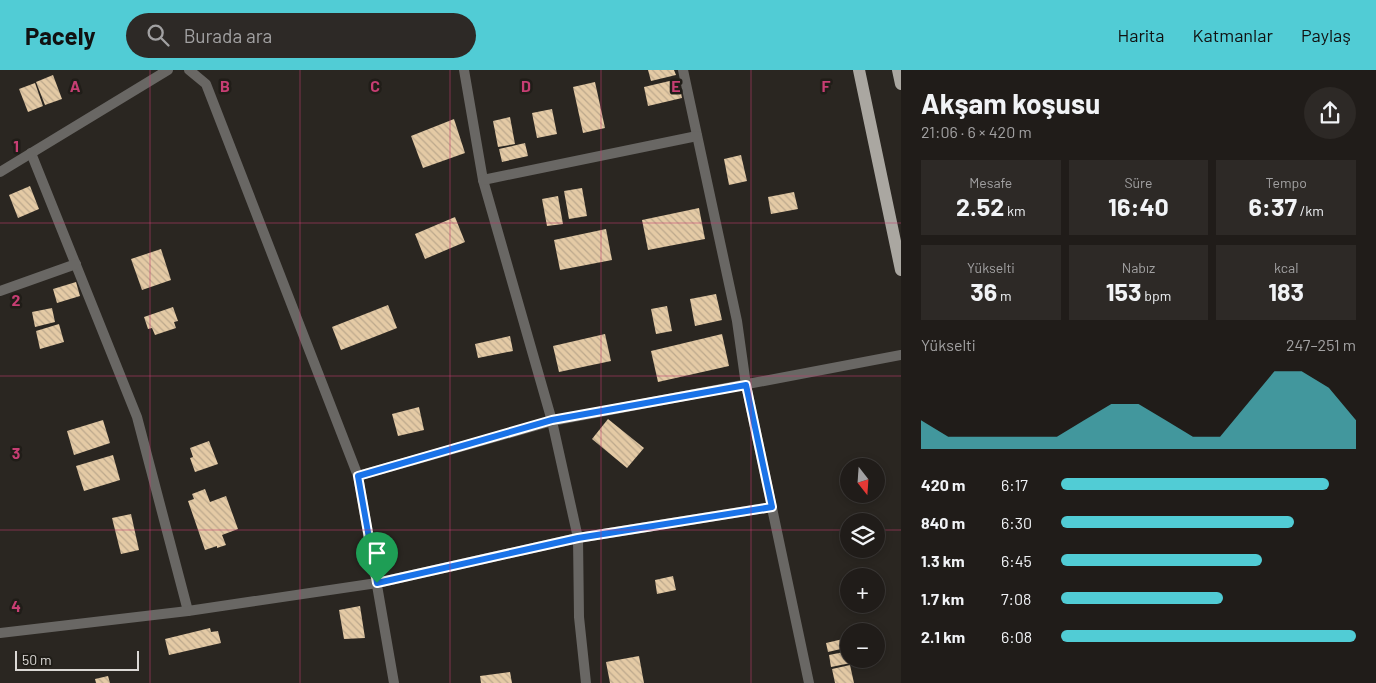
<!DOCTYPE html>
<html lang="tr">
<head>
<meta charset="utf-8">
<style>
  :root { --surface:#201c19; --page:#2d2926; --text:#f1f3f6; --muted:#a2a1a2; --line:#3d3a38; --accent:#51ccd5 }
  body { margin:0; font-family:Barlow,sans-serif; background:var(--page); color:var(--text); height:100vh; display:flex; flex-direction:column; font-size:19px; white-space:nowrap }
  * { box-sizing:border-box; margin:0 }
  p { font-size:16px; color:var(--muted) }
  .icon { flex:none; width:28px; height:28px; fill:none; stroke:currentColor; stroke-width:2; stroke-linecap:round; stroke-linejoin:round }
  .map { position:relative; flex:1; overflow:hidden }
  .drawer { display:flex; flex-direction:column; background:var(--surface); width:475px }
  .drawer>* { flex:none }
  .needle { width:32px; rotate:163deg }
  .fabs { position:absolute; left:840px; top:388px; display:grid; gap:10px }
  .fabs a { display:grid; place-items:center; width:45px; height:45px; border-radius:50%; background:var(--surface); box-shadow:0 2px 8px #0003,0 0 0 1px var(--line); font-size:25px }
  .scale { position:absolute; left:15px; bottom:12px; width:124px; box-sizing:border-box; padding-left:5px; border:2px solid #dbd8d5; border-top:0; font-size:14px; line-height:18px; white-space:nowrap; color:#dbd8d5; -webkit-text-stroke:4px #201d18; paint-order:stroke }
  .pin { position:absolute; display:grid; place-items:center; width:42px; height:42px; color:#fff; margin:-51px -21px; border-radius:50% 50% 50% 0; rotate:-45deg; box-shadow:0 0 5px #0007 }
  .pin .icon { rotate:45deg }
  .round { display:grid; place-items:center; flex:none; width:52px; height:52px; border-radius:26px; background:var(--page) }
  .overview { display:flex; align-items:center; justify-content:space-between; height:85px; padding:0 20px }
  h1 { font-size:28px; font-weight:700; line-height:38px }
  .stats { display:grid; grid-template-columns:repeat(3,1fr); gap:8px; height:85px; padding:5px 20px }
  .stats div { display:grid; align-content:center; border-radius:0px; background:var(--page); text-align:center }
  .stats b { font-size:25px; font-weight:700 }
  .stats small { font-size:14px; font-weight:400 }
  .stats p { font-size:14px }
  .chart { height:140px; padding:10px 20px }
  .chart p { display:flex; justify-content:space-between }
  .chart svg { width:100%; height:90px; margin-top:5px; fill:var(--accent); opacity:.7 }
  ul { padding:0 20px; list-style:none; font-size:16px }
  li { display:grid; grid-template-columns:80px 60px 1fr; align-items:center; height:38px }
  li i { height:12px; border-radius:6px; background:var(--accent) }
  header { display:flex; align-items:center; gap:30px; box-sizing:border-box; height:70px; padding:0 25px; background:var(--accent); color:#111 }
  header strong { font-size:24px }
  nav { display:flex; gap:28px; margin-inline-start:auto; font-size:18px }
  .search { width:350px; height:45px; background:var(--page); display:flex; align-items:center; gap:12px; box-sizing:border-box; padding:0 18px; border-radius:28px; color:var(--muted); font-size:19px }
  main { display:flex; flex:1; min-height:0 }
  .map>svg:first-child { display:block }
  .building { fill:url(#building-back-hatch) }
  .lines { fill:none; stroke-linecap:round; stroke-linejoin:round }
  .street { stroke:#696764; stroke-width:10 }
  .primary { stroke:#aaa7a1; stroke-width:12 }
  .route-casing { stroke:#fff; stroke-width:10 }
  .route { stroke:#1a73e8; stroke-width:6 }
  .grid { fill:none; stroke:#c73e73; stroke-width:1; stroke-opacity:0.55 }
  .grid-label { font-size:16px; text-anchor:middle; font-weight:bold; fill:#c73e73; stroke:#201d18; stroke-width:5; stroke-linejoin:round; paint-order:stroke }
</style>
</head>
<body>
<header>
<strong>Pacely</strong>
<div class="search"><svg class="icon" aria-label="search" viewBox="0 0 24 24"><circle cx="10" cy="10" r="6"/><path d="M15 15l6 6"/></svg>Burada ara</div>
<nav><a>Harita</a><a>Katmanlar</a><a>Paylaş</a></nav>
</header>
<main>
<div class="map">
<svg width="901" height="613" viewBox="0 0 901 613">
  <defs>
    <pattern id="building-back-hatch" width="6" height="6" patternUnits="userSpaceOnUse" patternTransform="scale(1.25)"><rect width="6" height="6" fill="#e4caa5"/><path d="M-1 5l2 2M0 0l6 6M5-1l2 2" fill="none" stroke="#bca88c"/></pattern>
  </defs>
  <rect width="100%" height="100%" fill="#2a2621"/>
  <!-- building -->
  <g class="building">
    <polygon points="648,0 674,0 676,5 651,11"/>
    <polygon points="53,5 62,29 45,35 36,12"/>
    <polygon points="678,9 682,28 648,36 644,17"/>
    <polygon points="595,12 605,58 583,63 573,17"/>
    <polygon points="35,13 43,36 28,42 19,19"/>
    <polygon points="552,39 557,64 537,68 532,43"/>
    <polygon points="510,47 515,74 498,77 493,51"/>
    <polygon points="454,49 465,83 423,98 411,66"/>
    <polygon points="525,73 528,86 502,92 499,79"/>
    <polygon points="741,85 747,111 729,115 724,89"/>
    <polygon points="30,116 39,139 18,148 9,125"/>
    <polygon points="582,118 587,146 569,149 564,121"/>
    <polygon points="794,122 798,139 771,144 768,127"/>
    <polygon points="558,126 563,154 547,156 542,129"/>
    <polygon points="699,138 705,169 648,180 642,150"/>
    <polygon points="455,147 465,172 425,189 415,164"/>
    <polygon points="606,159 612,190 560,200 554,170"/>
    <polygon points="161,179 171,210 142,220 131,189"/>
    <polygon points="76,212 80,226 57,233 53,219"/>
    <polygon points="716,224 722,250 695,256 690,229"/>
    <polygon points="388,235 397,258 341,280 332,257"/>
    <polygon points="667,236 672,261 656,264 651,239"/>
    <polygon points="173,237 178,251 174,252 176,258 155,265 152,258 148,259 144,247"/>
    <polygon points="52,238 55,252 35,257 32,242"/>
    <polygon points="59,254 64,272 40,279 36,261"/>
    <polygon points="605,264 611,291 559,302 553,276"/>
    <polygon points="722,264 729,296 658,312 651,281"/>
    <polygon points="510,266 513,281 478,288 475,274"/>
    <polygon points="419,337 424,360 398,366 392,344"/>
    <polygon points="608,349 644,378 627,398 592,369"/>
    <polygon points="103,350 110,373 74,385 67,361"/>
    <polygon points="209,371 218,394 195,402 190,388 193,387 190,378"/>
    <polygon points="113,385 120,410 84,421 76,396"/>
    <polygon points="205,419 210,432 226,426 238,459 222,465 226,475 217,478 217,476 205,480 188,431 194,429 192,424"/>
    <polygon points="131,444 139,480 121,484 112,448"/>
    <polygon points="673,506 676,520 657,524 655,510"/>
    <polygon points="360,536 365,568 344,569 339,540"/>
    <polygon points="210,558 211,562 218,561 221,573 169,585 165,569"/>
    <polygon points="843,569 845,578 828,582 826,573"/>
    <polygon points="849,581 849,589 866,590 831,597 829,585"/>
    <polygon points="639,586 644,613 610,613 606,592"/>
    <polygon points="850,595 854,613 835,613 832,599"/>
    <polygon points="510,602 512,613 481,613 480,606"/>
    <polygon points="108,606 110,613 96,613 95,609"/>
  </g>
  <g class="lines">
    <!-- street -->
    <g class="street">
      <polyline points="189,0 206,14 358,406 394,613"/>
      <polyline points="464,0 483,110 552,351 578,468 579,547 586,613"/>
      <polyline points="683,0 737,251 746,315 809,613"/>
      <polyline points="31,83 137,347 188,541"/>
      <polyline points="0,102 168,0"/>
      <polyline points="483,110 697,66"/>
      <polyline points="0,221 76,194"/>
      <polyline points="358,406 552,351 901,285"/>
      <polyline points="0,563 188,541 377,513 578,468 771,437"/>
    </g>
    <!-- primary -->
    <g class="primary">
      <polyline points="859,0 901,200"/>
      <polyline points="898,0 901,14"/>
    </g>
  </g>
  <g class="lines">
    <defs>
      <polygon id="route" points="746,315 772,437 578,468 377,513 358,406 552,350"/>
    </defs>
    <!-- route casing -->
    <use href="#route" class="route-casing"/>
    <!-- route -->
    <use href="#route" class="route"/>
  </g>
  <!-- grid -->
  <path class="grid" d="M 150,0 L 150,613M 300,0 L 300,613M 450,0 L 450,613M 601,0 L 601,613M 751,0 L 751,613M 0,153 L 901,153M 0,306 L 901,306M 0,460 L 849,460M 876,460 L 901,460"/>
  <g class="grid-label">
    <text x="75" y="22">A</text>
    <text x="225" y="22">B</text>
    <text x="375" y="22">C</text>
    <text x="526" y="22">D</text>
    <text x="676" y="22">E</text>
    <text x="826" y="22">F</text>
    <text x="16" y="82">1</text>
    <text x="16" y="236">2</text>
    <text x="16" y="389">3</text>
    <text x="16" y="542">4</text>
  </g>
</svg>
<div class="fabs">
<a><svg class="needle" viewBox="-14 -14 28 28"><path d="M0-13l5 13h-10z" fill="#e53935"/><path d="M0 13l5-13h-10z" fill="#a2a1a2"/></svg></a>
<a><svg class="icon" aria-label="layers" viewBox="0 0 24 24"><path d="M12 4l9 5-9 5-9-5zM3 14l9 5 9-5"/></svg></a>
<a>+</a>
<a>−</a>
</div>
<div class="scale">50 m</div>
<div class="pin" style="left:377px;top:513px;background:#1e9e55"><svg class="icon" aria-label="arrive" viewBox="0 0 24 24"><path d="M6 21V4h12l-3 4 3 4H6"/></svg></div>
</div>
<section class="drawer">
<div class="overview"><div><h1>Akşam koşusu</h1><p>21:06 · 6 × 420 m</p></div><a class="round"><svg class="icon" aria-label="share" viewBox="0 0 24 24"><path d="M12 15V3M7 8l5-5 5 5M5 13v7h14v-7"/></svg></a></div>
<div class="stats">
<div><p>Mesafe</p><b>2.52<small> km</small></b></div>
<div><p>Süre</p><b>16:40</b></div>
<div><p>Tempo</p><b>6:37<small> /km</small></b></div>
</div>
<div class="stats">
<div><p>Yükselti</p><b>36<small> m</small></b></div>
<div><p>Nabız</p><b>153<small> bpm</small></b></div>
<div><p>kcal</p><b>183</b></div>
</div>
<div class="chart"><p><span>Yükselti</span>247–251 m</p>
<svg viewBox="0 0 160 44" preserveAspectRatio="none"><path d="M0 44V30L10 38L20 38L30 38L40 38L50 38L60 30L70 22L80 22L90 30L100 38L110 38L120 22L130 6L140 6L150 14L160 30V44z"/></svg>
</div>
<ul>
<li><b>420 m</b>6:17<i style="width:91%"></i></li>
<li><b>840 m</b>6:30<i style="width:79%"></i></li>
<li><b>1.3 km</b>6:45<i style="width:68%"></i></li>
<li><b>1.7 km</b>7:08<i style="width:55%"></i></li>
<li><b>2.1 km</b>6:08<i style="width:100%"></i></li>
</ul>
</section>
</main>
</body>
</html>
